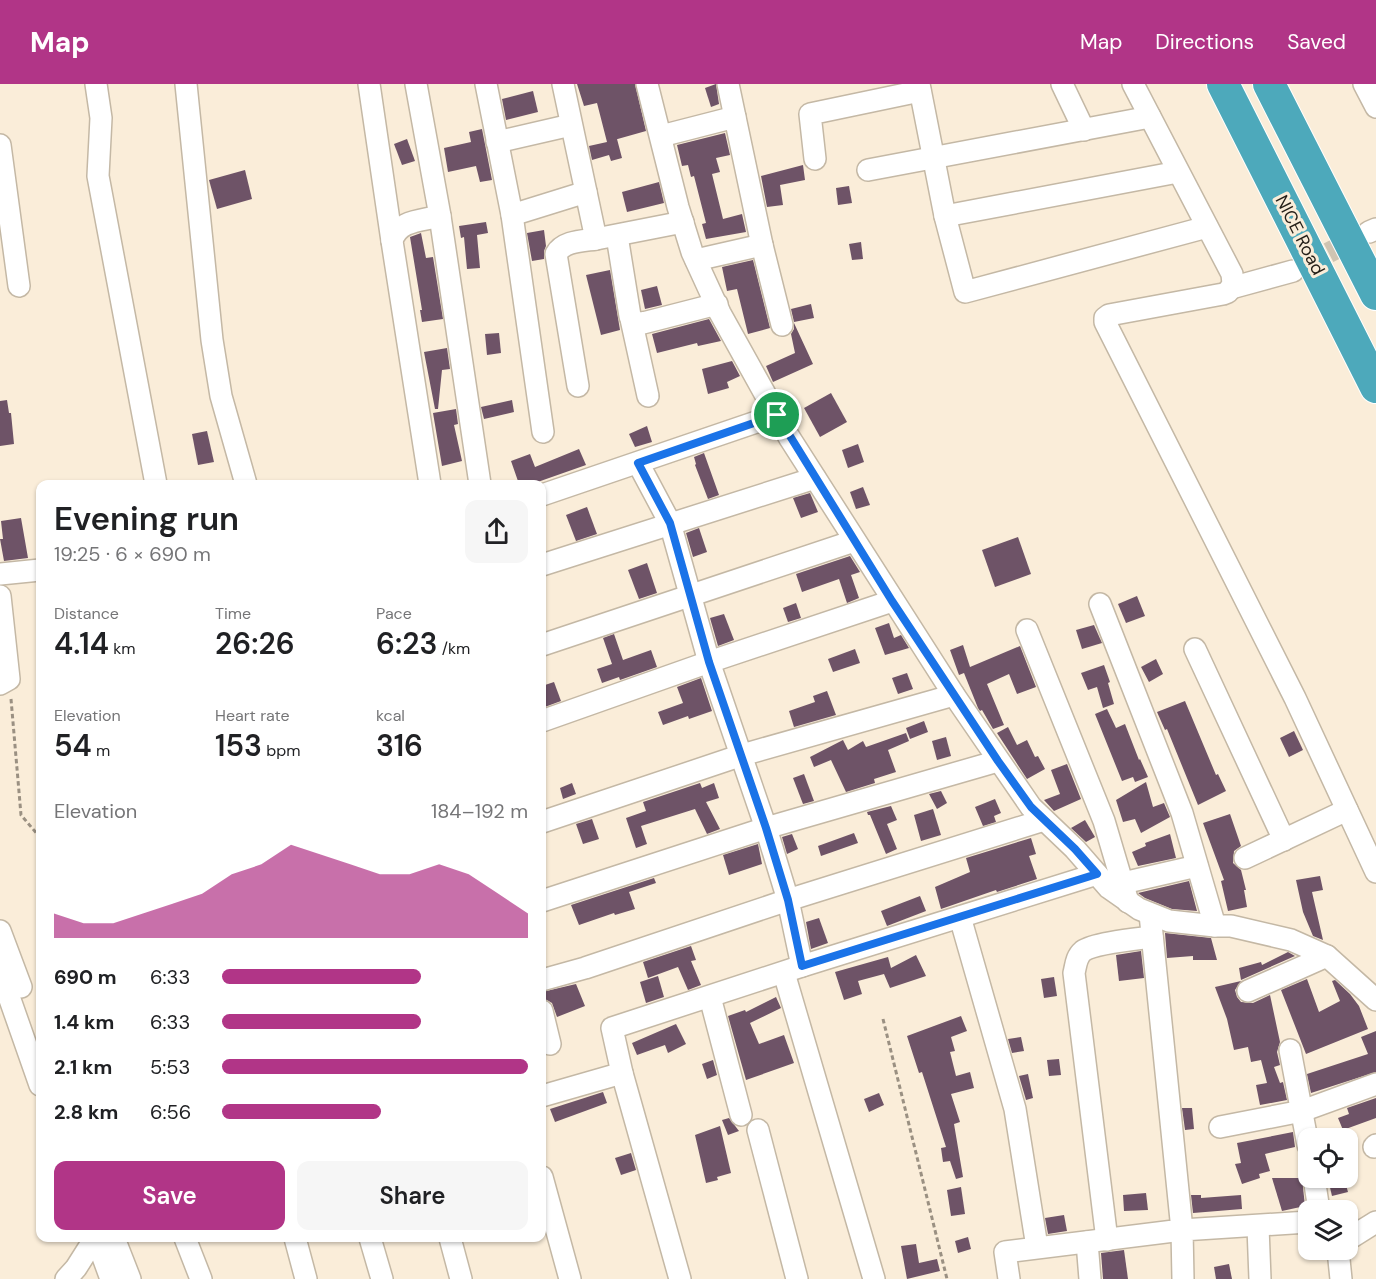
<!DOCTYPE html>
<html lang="en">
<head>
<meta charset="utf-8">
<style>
  :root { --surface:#fff; --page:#f6f6f6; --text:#202124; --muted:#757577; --accent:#b13587 }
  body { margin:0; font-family:"DM Sans",sans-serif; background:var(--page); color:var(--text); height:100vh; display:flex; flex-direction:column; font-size:22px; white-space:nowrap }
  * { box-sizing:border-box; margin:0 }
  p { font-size:20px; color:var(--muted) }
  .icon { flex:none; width:33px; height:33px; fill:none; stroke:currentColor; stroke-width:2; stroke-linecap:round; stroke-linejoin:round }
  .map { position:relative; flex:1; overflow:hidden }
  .panel { position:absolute; left:36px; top:396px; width:510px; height:762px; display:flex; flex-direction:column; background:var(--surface); border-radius:12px; box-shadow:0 2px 4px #0004 }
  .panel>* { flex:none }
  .tools { position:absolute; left:1298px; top:1044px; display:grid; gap:12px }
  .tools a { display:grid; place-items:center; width:60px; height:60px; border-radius:12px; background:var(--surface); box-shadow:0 2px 4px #0004; font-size:30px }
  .pin { position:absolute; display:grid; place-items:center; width:51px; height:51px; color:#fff; margin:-26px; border:3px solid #fff; border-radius:50%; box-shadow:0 2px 6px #0007 }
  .round { display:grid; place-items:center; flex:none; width:63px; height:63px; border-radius:12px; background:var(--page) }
  .summary { display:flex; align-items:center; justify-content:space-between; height:102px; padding:0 18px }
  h1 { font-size:33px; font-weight:600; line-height:45px }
  .figures { display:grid; grid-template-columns:repeat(3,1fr); gap:9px; height:102px; padding:6px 18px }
  .figures div { display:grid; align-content:center }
  .figures b { font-size:30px; font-weight:600 }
  .figures small { font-size:16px; font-weight:400 }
  .figures p { font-size:16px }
  .chart { height:168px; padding:12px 18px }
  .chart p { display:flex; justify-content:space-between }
  .chart svg { width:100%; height:108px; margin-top:6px; fill:var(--accent); opacity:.7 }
  .action { display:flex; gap:12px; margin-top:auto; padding:12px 18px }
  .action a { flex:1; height:69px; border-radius:12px; background:var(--accent); color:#fff; font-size:24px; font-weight:600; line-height:69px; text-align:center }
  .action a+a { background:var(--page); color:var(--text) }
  ul { padding:0 18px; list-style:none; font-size:20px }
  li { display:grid; grid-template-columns:96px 72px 1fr; align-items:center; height:45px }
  li i { height:15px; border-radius:8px; background:var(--accent) }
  header { display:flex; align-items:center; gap:36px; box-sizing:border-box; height:84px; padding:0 30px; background:var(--accent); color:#fff }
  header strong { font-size:28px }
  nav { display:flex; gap:33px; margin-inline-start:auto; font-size:21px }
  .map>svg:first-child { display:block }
  .building { fill:#6e5367 }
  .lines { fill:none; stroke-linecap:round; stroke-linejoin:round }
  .minor-tunnel { stroke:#cfc4b2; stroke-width:21; stroke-dasharray:21 10; stroke-linecap:butt }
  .minor-casing { stroke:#c4b8a5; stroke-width:24 }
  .highway-casing { stroke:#fff; stroke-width:34 }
  .path { stroke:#9a9082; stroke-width:3; stroke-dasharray:4.5 3; stroke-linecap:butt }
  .minor { stroke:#fff; stroke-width:21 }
  .highway { stroke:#4da9bb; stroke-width:32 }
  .route-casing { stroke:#fff; stroke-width:12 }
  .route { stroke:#1a73e8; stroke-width:8 }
  .labels { text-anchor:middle; stroke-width:6; stroke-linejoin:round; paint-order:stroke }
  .street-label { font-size:18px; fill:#231e17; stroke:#faedd9 }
</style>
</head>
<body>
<header>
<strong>Map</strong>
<nav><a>Map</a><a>Directions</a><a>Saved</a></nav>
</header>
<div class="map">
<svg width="1376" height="1195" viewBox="0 0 1376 1195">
  <rect width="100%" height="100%" fill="#faedd9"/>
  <!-- building -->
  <g class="building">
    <polygon points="577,0 635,0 646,47 607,58 617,55 622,74 611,77 609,71 592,76 589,62 607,58 597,19 584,22"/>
    <polygon points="716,0 719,20 711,23 705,4"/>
    <polygon points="533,7 538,28 506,36 502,15"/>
    <polygon points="482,45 492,96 480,98 476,82 448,88 444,64 471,58 469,48"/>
    <polygon points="725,49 730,71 716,74 720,88 712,90 723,135 742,130 746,148 706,155 702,140 706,139 694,92 691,93 688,81 682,82 677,61"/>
    <polygon points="407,55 415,77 402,81 394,60"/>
    <polygon points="803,81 805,96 780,101 783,121 767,123 761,92"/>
    <polygon points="245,86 252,115 217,125 209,96"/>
    <polygon points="659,98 664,119 627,128 622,108"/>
    <polygon points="849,102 852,119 838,121 836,104"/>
    <polygon points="486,138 488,149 477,151 480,184 467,185 464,153 461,154 459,142"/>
    <polygon points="544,146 546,162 544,167 544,175 532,177 527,149"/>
    <polygon points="421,149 426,174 433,173 443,235 422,238 420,226 422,226 410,153"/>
    <polygon points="861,158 863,175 852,176 849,160"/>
    <polygon points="753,176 770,244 748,250 737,205 727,207 722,183"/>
    <polygon points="610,186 620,246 601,251 586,191"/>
    <polygon points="657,202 662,221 645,225 641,206"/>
    <polygon points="811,220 814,234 794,238 791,225"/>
    <polygon points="709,235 721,257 698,262 697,259 657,269 652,250"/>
    <polygon points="794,239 813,280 773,298 766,282 795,269 791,250 794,245"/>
    <polygon points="499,249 501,269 487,271 485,250"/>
    <polygon points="447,264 450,285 442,286 438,325 435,325 424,268"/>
    <polygon points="732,277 740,292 727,298 729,304 708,310 702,285"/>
    <polygon points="831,309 847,338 820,353 804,324"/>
    <polygon points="7,316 9,329 11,329 14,360 0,362 0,317"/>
    <polygon points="512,316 514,328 484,335 481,323"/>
    <polygon points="456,325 458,340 454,341 462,377 442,382 433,329"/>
    <polygon points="647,342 652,358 635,363 629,350"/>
    <polygon points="207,347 214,378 198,381 192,350"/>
    <polygon points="858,360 864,378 848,384 842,366"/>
    <polygon points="579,365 586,381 532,400 519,400 511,377 530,370 535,383"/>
    <polygon points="704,369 719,411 708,415 695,381 696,380 694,373"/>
    <polygon points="863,403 870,421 856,425 850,408"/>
    <polygon points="810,409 818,428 801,434 793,414"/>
    <polygon points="587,423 597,450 576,457 566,431"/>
    <polygon points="21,434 28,474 4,477 0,455 3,455 1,437"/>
    <polygon points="699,444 707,468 693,473 686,449"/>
    <polygon points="1018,453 1031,490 995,503 982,466"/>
    <polygon points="850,472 860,488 851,491 859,514 847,519 839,495 802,508 796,490"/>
    <polygon points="647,479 657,509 639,515 628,486"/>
    <polygon points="1137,512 1145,532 1126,539 1118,520"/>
    <polygon points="796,519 801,534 788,538 783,524"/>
    <polygon points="724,530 734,556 718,562 710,534"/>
    <polygon points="889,539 894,554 901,551 909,564 885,571 875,544"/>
    <polygon points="1094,541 1102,559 1082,565 1076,546"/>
    <polygon points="614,550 623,576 651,566 657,583 620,596 619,593 602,599 597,585 612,580 603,554"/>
    <polygon points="963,561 970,583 1020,562 1036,603 1017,610 1009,590 987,600 1004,641 993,645 982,626 980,627 978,624 964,589 959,591 950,566"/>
    <polygon points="855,565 860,579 833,588 828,575"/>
    <polygon points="1156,575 1163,590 1149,598 1141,583"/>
    <polygon points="1104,581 1110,598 1108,599 1114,620 1103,624 1097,603 1088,606 1081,589"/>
    <polygon points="907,589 913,605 898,610 892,594"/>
    <polygon points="701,594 712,627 689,635 688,632 663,641 658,628 683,619 677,603"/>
    <polygon points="554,598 561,617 542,624 542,602"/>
    <polygon points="827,607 836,631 794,643 789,627 815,618 813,612"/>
    <polygon points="1185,617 1216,691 1218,690 1226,707 1198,721 1167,645 1165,646 1157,628"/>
    <polygon points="1107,625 1116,644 1125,640 1139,676 1140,675 1148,693 1135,698 1133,693 1122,697 1095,630"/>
    <polygon points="924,637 928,648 910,655 906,644"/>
    <polygon points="1008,643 1017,661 1027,656 1035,673 1038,672 1045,685 1027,695 997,649"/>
    <polygon points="1294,647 1303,666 1289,673 1280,654"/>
    <polygon points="906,649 909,657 888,666 896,688 874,695 875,699 846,708 831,676 814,683 810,673 843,656 848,666 863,657 866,663"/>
    <polygon points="946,653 951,672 937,676 932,657"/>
    <polygon points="1067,680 1081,715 1054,727 1044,716 1060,710 1051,686"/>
    <polygon points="804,690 814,717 803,720 793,694"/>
    <polygon points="1146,698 1153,723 1164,719 1170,733 1141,749 1135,735 1123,738 1116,716"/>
    <polygon points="572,699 576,710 563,715 560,704"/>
    <polygon points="700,699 702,704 714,699 719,714 706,718 720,745 707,750 695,725 641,742 647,760 636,764 626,734 646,727 643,718"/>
    <polygon points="941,707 947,719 937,725 929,710"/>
    <polygon points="995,715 1001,729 994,732 996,738 983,742 975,723"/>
    <polygon points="891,722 897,736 887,740 897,765 886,770 870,731 868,731 867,728"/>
    <polygon points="933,725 941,751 921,757 914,731"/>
    <polygon points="1230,730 1241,762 1234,767 1233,779 1241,786 1246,806 1244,806 1247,823 1228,827 1221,797 1224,796 1203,739"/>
    <polygon points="592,735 599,755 583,760 576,740"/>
    <polygon points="1085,736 1095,753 1086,758 1071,744"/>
    <polygon points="854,749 858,759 821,772 818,762"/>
    <polygon points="792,750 798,765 787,770 782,753"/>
    <polygon points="1170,750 1176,774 1138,782 1132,768 1146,762 1145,759"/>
    <polygon points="1031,754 1036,770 1029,772 1037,795 997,808 996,806 941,825 935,803 970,788 966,774"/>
    <polygon points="758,760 762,780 729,791 723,771"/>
    <polygon points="1320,792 1323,806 1312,808 1323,856 1313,852 1303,828 1296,796"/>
    <polygon points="654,794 656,799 629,808 635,825 615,831 614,829 579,841 571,821"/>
    <polygon points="1189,797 1197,827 1172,825 1145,814 1138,809"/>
    <polygon points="920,812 926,827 887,842 881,827"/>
    <polygon points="819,834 828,859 811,865 806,838"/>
    <polygon points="1165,849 1211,854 1217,876 1193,876 1193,872 1167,874"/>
    <polygon points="691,862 696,876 691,877 701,901 688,906 678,883 648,894 643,878"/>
    <polygon points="1141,867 1144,894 1119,897 1116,871"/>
    <polygon points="1288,868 1295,872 1241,896 1239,884 1261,878 1262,881"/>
    <polygon points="916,871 926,892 890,904 884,890 858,897 862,910 844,916 835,888 888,873 891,884"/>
    <polygon points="658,892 664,913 646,919 640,898"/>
    <polygon points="1054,893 1057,912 1044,914 1041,895"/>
    <polygon points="1307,895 1319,928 1340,917 1332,897 1335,896 1350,910 1359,922 1368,945 1306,970 1281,906"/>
    <polygon points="1241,897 1235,906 1237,913 1241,918 1253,919 1270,911 1280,958 1277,968 1280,981 1274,983 1280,999 1283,998 1287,1016 1260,1021 1256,1001 1267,999 1261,976 1251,978 1248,963 1234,966 1227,935 1215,903"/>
    <polygon points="576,900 585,922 557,933 552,919 545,915 542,908"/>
    <polygon points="776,913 781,924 750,939 759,960 784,951 794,979 746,996 728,932 745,926 746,928"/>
    <polygon points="961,932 967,947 951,953 955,967 950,968 956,992 970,988 974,1004 951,1010 960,1038 954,1040 963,1093 956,1095 950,1077 943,1078 941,1064 946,1063 922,988 919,989 907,952"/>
    <polygon points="676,940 686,960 668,969 665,961 637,971 632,959"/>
    <polygon points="1376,947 1376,988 1311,1009 1307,990 1368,970 1361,953"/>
    <polygon points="1021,953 1024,967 1012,969 1008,955"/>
    <polygon points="1059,975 1061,991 1049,992 1047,976"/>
    <polygon points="713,976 717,991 707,995 702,980"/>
    <polygon points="1028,990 1033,1014 1026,1016 1019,992"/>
    <polygon points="603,1008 607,1019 555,1038 550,1025"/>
    <polygon points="879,1009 884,1021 869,1028 864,1015"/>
    <polygon points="1376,1014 1376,1034 1343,1046 1338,1034 1349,1030 1347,1024"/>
    <polygon points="1182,1024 1192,1024 1194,1045 1185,1046"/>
    <polygon points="729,1034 739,1047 728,1051 722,1036"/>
    <polygon points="720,1042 731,1089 717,1093 718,1096 706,1099 695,1051"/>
    <polygon points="1293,1048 1295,1063 1265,1070 1270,1087 1259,1090 1260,1094 1242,1100 1235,1080 1241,1079 1237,1059"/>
    <polygon points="631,1069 636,1086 621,1091 615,1074"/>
    <polygon points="1272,1094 1302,1094 1305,1122 1282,1127"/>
    <polygon points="1335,1094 1344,1094 1348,1108 1332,1112 1328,1095"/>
    <polygon points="961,1103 965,1130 951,1132 947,1106"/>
    <polygon points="1146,1109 1148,1126 1124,1127 1123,1111"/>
    <polygon points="1191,1111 1201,1111 1201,1114 1241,1111 1242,1125 1193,1129"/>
    <polygon points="1064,1131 1067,1147 1048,1150 1045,1134"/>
    <polygon points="968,1153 971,1165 958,1169 955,1157"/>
    <polygon points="916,1160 919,1179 937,1175 940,1187 907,1195 901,1162"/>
    <polygon points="1124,1166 1128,1195 1103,1195 1101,1169"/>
    <polygon points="1229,1180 1232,1195 1216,1195 1214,1183"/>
  </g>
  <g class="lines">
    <!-- minor-tunnel -->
    <polyline class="minor-tunnel" points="1301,183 1361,152"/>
    <defs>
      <g id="minor">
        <polyline points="96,0 101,34 98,92 156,400"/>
        <polyline points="186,0 212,256 221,312 246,400"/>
        <polyline points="369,0 392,157"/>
        <polyline points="416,0 440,132 480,400"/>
        <polyline points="486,0 512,131 543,348"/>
        <polyline points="563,0 596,155 683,138"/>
        <polyline points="647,0 678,123 692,168 720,229 789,353 954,611 1031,723 1075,765 1109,804 1139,825 1169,837 1215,842 1231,842 1291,856 1327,872 1376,916"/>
        <polyline points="728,0 762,161 782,241"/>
        <polyline points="919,0 945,132 965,208 1207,143"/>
        <polyline points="1062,0 1084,46"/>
        <polyline points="1133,0 1232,190 1233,200 1228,208 1223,210 1109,231 1105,234 1105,238 1295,614 1376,788"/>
        <polyline points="1364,0 1376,23"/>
        <polyline points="661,52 735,33"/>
        <polyline points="497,58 571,41"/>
        <polyline points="0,61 19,202"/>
        <polyline points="815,75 810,30 920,7"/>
        <polyline points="868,86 1150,33"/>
        <polyline points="512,131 586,108"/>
        <polyline points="945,132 1178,88"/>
        <polyline points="1369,148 1376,145"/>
        <polyline points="617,152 630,232 634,238 643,239 717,220"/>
        <polyline points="696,176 762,161"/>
        <polyline points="1231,204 1293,187"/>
        <polyline points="631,235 648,312"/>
        <path d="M 578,302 L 556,170 C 563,157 582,157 596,155"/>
        <polyline points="638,379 670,439 709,578 766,744 788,816 802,882"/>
        <path d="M 430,400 L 392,157 C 398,136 421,137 440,132"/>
        <polyline points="542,411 777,331"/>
        <polyline points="542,481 815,394"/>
        <polyline points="0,490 40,486"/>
        <polyline points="0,512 9,595 0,600"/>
        <polyline points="1100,520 1182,729 1215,842"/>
        <polyline points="1027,546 1104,737 1128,818"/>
        <polyline points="542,561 854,457"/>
        <polyline points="1195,565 1284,756"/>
        <polyline points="542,637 709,578 892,517"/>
        <polyline points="542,738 742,671 954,611"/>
        <polyline points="1245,774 1347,726"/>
        <polyline points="1123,799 1197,782"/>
        <polyline points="542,817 766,744 998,677"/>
        <polyline points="960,833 1015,1025 1037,1163"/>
        <polyline points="0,847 21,903"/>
        <polyline points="0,887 40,1001"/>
        <polyline points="784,889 874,1195"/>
        <polyline points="542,896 585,884 788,816 1044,736"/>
        <polyline points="1248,907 1327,872"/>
        <polyline points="710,913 741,1031"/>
        <polyline points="542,927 550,960"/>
        <polyline points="1290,966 1308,1061"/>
        <polyline points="622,989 680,1195"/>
        <polyline points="542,1012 622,989 612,944 802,882 1097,790"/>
        <polyline points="1220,1043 1302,1027 1376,1000"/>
        <polyline points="758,1046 797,1195"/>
        <polyline points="1374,1063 1376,1061"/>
        <polyline points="542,1093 570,1195"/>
        <polyline points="1314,1094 1319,1126"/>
        <polyline points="1258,1143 1260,1195"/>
        <polyline points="96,1154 111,1195"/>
        <polyline points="114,1154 130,1195"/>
        <polyline points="185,1154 201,1195"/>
        <polyline points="295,1154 306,1195"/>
        <polyline points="370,1154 382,1195"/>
        <polyline points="450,1154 461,1195"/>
        <path d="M 1107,1156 L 1074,889 C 1076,881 1076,873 1083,867 C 1094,859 1137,855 1152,853"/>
        <polyline points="1347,1156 1376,1138"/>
        <polyline points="1087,1158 1090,1195"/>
        <polyline points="1338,1166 1341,1195"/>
        <polyline points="66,1195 76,1184 95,1154"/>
        <polyline points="1009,1195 1005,1168 1182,1146 1150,830"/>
        <polyline points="1183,1195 1182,1146 1308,1138"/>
      </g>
      <g id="highway">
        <polyline points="1223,0 1376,303"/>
        <polyline points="1269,0 1376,210"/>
      </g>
    </defs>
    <!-- minor casing -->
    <use href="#minor" class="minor-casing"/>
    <!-- highway casing -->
    <use href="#highway" class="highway-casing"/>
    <!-- path -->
    <g class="path">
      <polyline points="11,615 21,731 38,751 40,758"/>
      <polyline points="883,935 947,1195"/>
    </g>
    <!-- minor -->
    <use href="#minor" class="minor"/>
    <!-- highway -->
    <use href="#highway" class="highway"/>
  </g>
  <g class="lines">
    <defs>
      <polygon id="route" points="777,331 892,517 998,677 1031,723 1075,765 1097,790 802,882 788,816 766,744 709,578 670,439 638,379"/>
    </defs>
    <!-- route casing -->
    <use href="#route" class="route-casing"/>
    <!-- route -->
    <use href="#route" class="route"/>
  </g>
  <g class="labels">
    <!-- street labels -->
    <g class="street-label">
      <text transform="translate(1300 151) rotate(63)" y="6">NICE Road</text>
    </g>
  </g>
</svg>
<div class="tools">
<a><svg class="icon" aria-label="locate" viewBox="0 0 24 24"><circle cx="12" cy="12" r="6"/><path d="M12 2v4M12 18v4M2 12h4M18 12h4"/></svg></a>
<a><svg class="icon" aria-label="layers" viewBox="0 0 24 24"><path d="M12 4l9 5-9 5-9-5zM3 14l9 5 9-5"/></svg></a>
</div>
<div class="pin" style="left:777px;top:331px;background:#1e9e55"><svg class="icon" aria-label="arrive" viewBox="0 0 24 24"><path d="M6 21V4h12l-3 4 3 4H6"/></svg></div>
<section class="panel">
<div class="summary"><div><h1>Evening run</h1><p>19:25 · 6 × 690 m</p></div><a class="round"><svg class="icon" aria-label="share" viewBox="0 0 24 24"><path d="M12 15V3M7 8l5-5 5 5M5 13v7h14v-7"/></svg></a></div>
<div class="figures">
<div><p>Distance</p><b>4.14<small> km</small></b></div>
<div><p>Time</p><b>26:26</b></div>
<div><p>Pace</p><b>6:23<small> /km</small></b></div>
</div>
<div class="figures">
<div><p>Elevation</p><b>54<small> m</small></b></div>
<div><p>Heart rate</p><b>153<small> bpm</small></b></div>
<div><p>kcal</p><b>316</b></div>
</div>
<div class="chart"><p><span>Elevation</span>184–192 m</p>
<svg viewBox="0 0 160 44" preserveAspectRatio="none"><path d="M0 44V34L10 38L20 38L30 34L40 30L50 26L60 18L70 14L80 6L90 10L100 14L110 18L120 18L130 14L140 18L150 26L160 34V44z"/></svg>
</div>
<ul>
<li><b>690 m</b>6:33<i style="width:65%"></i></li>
<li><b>1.4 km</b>6:33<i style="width:65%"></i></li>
<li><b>2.1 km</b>5:53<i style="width:100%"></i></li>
<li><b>2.8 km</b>6:56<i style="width:52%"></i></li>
</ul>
<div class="action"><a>Save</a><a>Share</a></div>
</section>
</div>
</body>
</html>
